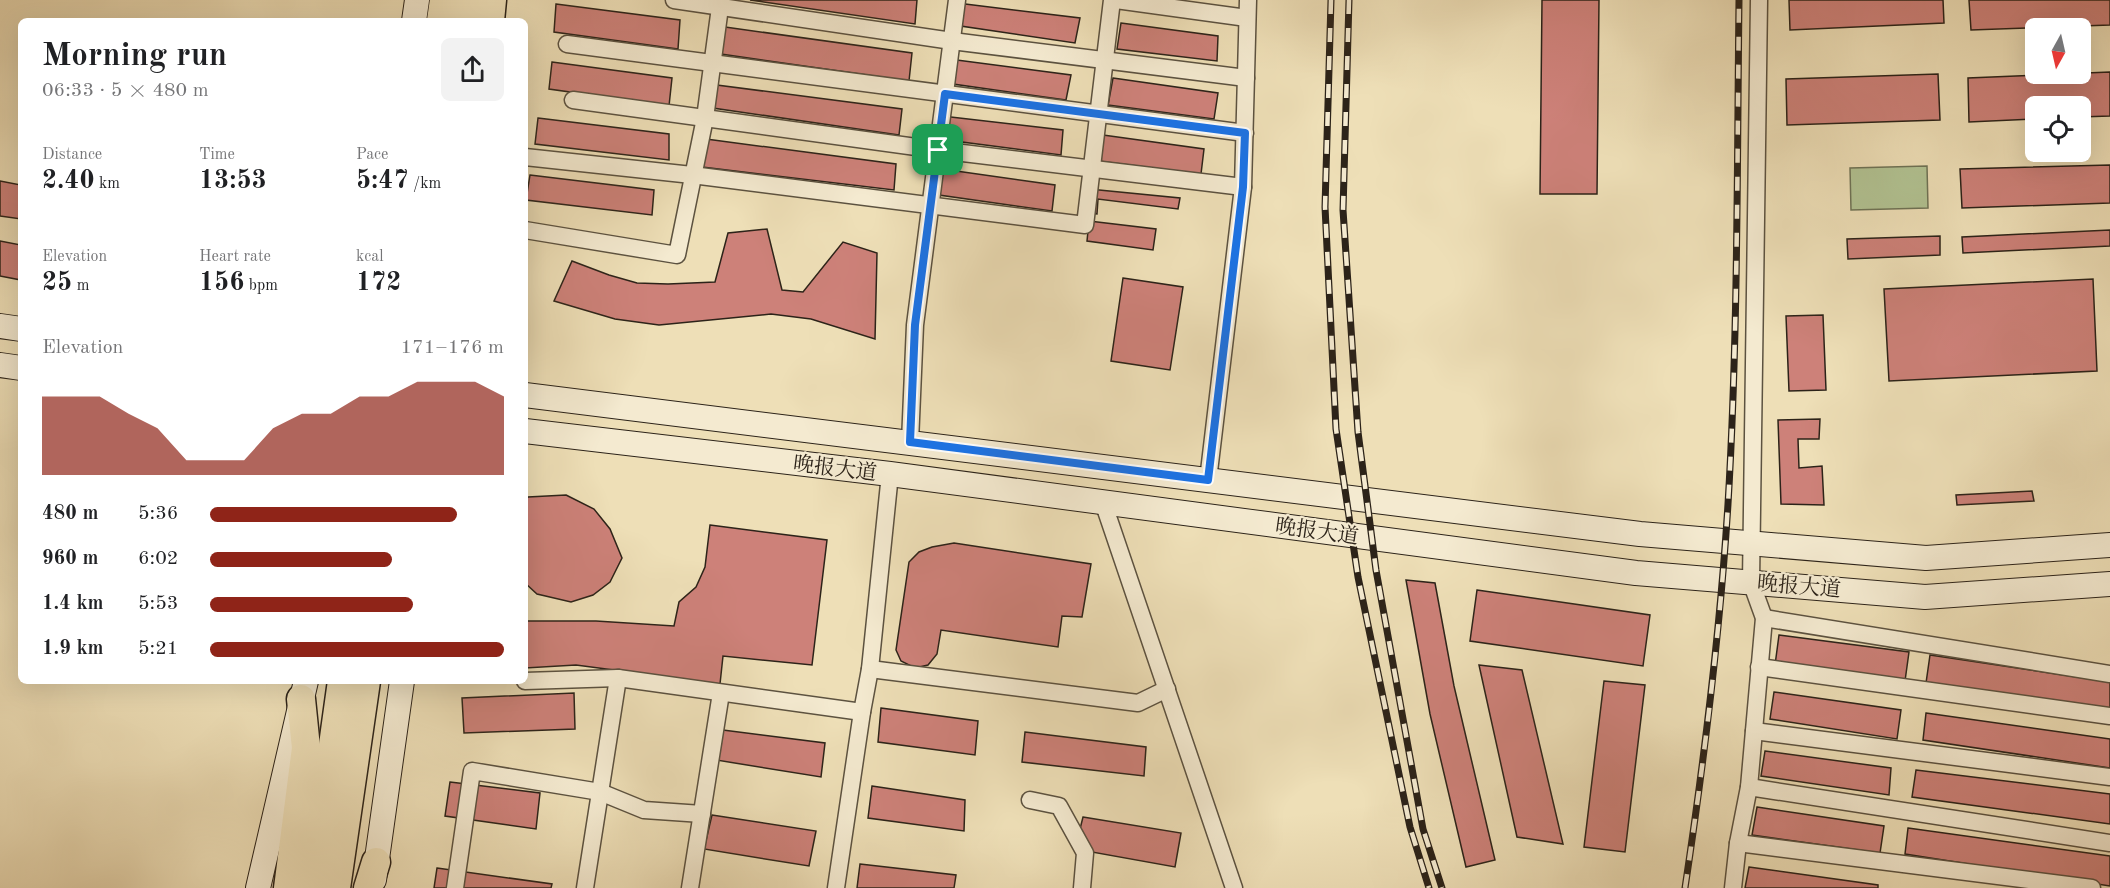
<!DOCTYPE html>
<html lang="en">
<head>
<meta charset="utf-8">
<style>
  :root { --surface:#fff; --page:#f2f2f2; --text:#202124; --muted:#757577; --accent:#8f2418 }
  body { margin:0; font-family:"Old Standard TT","Noto Serif SC",serif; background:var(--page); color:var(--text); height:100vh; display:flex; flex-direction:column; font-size:22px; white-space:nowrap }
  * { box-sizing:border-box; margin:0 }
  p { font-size:20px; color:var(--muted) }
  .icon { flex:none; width:33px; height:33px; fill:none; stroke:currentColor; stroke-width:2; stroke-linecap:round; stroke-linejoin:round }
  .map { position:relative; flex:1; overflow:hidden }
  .sheet { position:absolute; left:18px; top:18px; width:510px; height:666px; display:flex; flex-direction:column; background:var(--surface); border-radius:9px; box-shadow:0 6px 24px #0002 }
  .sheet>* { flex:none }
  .needle { width:39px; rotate:188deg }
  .tools { position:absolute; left:2025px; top:18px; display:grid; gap:12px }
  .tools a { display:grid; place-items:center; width:66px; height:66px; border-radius:9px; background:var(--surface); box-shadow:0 6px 24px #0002; font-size:30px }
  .pin { position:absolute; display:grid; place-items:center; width:51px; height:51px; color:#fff; margin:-26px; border-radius:12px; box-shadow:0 3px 9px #0006 }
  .round { display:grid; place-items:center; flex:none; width:63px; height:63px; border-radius:9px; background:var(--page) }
  .head { display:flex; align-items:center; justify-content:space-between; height:102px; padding:0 24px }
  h1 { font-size:33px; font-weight:800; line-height:45px }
  .figures { display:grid; grid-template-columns:repeat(3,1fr); gap:9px; height:102px; padding:6px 24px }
  .figures div { display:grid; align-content:center }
  .figures b { font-size:26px; font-weight:800 }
  .figures small { font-size:16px; font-weight:400 }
  .figures p { font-size:16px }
  .chart { height:168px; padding:12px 24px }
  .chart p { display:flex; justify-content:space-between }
  .chart svg { width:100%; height:108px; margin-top:6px; fill:var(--accent); opacity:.7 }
  ul { padding:0 24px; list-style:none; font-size:20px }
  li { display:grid; grid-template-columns:96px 72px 1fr; align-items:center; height:45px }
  li i { height:15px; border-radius:8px; background:var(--accent) }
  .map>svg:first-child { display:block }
  .green { fill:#b2c393; stroke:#6f7356; stroke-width:1.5 }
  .building { fill:#cd8179; stroke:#2c2319; stroke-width:1.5 }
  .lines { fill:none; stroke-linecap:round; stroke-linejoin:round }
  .minor-casing { stroke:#5c5240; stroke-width:19 }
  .secondary-casing { stroke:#2c2319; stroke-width:26 }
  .trunk-casing { stroke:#2c2319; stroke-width:31 }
  .minor { stroke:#f4ead0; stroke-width:16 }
  .secondary { stroke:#f4ead0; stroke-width:24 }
  .trunk { stroke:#eedfb7; stroke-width:28 }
  .rail-casing { stroke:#2c2319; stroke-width:7 }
  .rail { stroke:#f4ead0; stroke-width:4.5; stroke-dasharray:14; stroke-linecap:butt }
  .route-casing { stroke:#fff; stroke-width:12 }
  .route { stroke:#1a73e8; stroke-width:8 }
  .labels { text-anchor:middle; stroke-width:4.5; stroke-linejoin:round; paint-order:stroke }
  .street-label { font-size:21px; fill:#2c2319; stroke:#f4ead0 }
</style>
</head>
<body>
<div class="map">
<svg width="2110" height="888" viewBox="0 0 2110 888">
  <rect width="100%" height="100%" fill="#eedfb7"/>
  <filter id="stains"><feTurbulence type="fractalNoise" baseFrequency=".00333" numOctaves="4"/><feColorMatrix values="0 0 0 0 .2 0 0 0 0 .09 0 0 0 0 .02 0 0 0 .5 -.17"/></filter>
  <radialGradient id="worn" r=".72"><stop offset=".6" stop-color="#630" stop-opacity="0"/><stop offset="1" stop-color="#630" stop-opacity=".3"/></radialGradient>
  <!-- green -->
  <polygon class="green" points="1927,166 1928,208 1851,210 1850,168"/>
  <!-- building -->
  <g class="building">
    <polygon points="750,0 917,0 915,24"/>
    <polygon points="1542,0 1599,0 1597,194 1540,194"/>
    <polygon points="1789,0 1943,0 1944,23 1790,30"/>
    <polygon points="1969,0 2110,0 2110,25 1971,30"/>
    <polygon points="957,3 1080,18 1075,43 954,25"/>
    <polygon points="556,4 680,20 678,49 554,32"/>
    <polygon points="1121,23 1218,36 1217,61 1117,49"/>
    <polygon points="718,26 912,53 909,81 714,53"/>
    <polygon points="949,59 1071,75 1066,100 946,83"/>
    <polygon points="552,62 672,78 669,106 549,89"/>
    <polygon points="2110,72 2110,116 2080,117 2080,106 2036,106 2036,119 1969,122 1968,78"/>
    <polygon points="1938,74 1940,120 1787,125 1786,79"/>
    <polygon points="1113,78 1218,93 1214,119 1108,105"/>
    <polygon points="709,84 902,109 899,135 706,107"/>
    <polygon points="942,116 1063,130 1061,155 939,139"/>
    <polygon points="538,118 669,134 669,160 535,144"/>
    <polygon points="1103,135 1204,149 1201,174 1098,161"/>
    <polygon points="706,139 896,164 894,190 702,167"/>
    <polygon points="2110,165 2110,203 1962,208 1960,169"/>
    <polygon points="935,168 1055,185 1052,211 932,194"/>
    <polygon points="530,175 654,190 652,215 526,200"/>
    <polygon points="0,181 21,185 21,219 0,216"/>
    <polygon points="1089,189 1180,198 1178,209 1098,199 1097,214 1086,213"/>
    <polygon points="1089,221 1156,229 1153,250 1087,241"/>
    <polygon points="767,229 782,290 803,292 843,242 877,253 875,339 811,319 771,314 659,325 615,319 554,301 572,261 609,275 637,283 668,284 715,282 728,233"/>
    <polygon points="2110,230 2110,246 1963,253 1962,237"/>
    <polygon points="1940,236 1940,255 1848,259 1847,239"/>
    <polygon points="0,241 21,245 21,280 0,276"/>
    <polygon points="1123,278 1183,287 1170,370 1111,361"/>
    <polygon points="2093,279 2097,371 1889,381 1884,289"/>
    <polygon points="1823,315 1826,390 1789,391 1786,316"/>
    <polygon points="1820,419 1819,439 1798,439 1799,468 1822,466 1824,505 1781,504 1778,420"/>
    <polygon points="2032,491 2034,501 1957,505 1956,495"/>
    <polygon points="566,495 594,509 610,529 622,558 610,582 593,595 571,602 537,594 525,583 525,501 528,497"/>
    <polygon points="710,525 827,540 812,665 723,656 720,684 576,665 525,668 525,621 596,621 674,626 679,602 696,587 705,567"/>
    <polygon points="954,543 1091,564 1082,617 1062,616 1058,647 941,630 937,654 928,665 915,668 901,661 896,650 909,562 919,552 932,547"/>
    <polygon points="1406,580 1435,583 1454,686 1495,860 1466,867 1430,714"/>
    <polygon points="1477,590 1650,615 1643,666 1470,641"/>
    <polygon points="1779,635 1909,652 1905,681 1775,665"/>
    <polygon points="1930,655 2110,682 2110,708 1926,683"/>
    <polygon points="1479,665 1522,670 1563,844 1517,837"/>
    <polygon points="1604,681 1645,685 1625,852 1584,847"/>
    <polygon points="1774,692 1901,710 1897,739 1770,719"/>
    <polygon points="574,693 575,729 464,733 462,698"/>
    <polygon points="881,708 978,721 975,755 878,742"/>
    <polygon points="1926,713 2110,739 2110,768 1923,740"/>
    <polygon points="715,729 825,743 821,777 710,759"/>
    <polygon points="1025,732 1146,747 1144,776 1022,762"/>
    <polygon points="1765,751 1891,768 1889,795 1761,776"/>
    <polygon points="1916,770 2110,794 2110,824 1912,797"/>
    <polygon points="450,782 540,793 536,829 445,816"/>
    <polygon points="872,786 965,800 964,831 868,818"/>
    <polygon points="1757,807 1884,826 1880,853 1752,835"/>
    <polygon points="712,815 816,831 809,866 704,849"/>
    <polygon points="1083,817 1181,833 1175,867 1075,849"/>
    <polygon points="1908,828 2110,856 2110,886 1905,854"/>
    <polygon points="860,864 956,875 954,888 857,888"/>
    <polygon points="1749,867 1878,885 1878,888 1745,888"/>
    <polygon points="437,868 552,884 551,888 434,888"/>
  </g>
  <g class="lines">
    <defs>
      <g id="minor">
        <polyline points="674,0 952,41 1246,78"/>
        <polyline points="1116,0 1247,18"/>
        <polyline points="567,44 1245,133"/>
        <polyline points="573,100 938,150 1243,187"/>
        <polyline points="525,157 692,175 1085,225 1112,0"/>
        <polyline points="525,230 677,255 705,118 721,0"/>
        <polyline points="910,442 915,325 957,0"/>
        <polyline points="1208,480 1243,187 1248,0"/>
        <polyline points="1103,502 1234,888"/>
        <polyline points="1764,618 2110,674"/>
        <polyline points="1759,667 2110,716"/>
        <polyline points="870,669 1138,703 1167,689"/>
        <polyline points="525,681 618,678 862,712"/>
        <polyline points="1754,731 2110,777"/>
        <polyline points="1749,787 2110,843"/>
        <polyline points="1030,800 1059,806 1085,853 1082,888"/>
        <polyline points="1738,843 2092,888"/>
        <polyline points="455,888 472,771 600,792 644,810 702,814"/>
        <polyline points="585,888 618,678"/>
        <polyline points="690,888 721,693"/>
        <polyline points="836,888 862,712 870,669 890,474"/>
        <polyline points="1733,888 1738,843 1749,787 1764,618 1751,582 1759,0"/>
      </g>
      <g id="secondary">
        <polyline points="414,21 417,0"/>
        <polyline points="0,326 21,329"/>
        <polyline points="0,365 21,368"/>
        <polyline points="525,395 1640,534 1926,558 2110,545"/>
        <polyline points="525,431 890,474 1636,573 1925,597 2110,584"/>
        <polyline points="374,880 402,681"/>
        <polyline points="258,888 306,681"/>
      </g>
      <g id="trunk">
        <polyline points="441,21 444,0"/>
        <polyline points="464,21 468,0"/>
        <polyline points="490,21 492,0"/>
        <polyline points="288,888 306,748 301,699"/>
        <polyline points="313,888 342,681"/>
        <polyline points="336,888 366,681"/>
        <polyline points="368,888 376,862"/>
      </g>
    </defs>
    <!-- minor casing -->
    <use href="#minor" class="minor-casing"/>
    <!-- secondary casing -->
    <use href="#secondary" class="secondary-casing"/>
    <!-- trunk casing -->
    <use href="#trunk" class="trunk-casing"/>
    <!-- minor -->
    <use href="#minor" class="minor"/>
    <!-- secondary -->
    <use href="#secondary" class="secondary"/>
    <!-- trunk -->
    <use href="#trunk" class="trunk"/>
    <defs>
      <g id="rail">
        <polyline points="1331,0 1325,207 1336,429 1358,577 1410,827 1429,888"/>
        <polyline points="1349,0 1343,210 1358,432 1376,570 1423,829 1442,888"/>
        <path d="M 1685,888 C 1704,761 1720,633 1728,504 C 1738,337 1737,168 1739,0"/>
      </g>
    </defs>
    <!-- rail casing -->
    <use href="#rail" class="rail-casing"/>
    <!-- rail -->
    <use href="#rail" class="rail"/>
  </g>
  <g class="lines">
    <defs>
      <polygon id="route" points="945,94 1245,133 1243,187 1208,480 910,442 915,325"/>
    </defs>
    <!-- route casing -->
    <use href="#route" class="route-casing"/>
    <!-- route -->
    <use href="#route" class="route"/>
  </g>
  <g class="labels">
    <!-- street labels -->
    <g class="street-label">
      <text transform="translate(835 468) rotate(7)" y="7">晚报大道</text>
      <text transform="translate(1317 531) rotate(8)" y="7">晚报大道</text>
      <text transform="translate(1799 586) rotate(5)" y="7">晚报大道</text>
    </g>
  </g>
  <rect width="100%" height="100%" filter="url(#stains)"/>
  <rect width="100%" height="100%" fill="url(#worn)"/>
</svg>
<div class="tools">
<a><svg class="needle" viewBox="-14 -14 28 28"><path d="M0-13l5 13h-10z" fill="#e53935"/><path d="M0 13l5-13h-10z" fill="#757577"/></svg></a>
<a><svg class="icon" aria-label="locate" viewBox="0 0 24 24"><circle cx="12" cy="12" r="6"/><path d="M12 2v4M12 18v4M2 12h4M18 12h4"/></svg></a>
</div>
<div class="pin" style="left:938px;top:150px;background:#1e9e55"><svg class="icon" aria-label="arrive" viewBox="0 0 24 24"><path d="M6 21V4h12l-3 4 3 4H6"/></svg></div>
<section class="sheet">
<div class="head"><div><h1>Morning run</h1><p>06:33 · 5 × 480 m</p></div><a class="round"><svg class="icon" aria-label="share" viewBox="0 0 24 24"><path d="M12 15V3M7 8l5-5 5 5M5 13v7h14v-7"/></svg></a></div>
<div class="figures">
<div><p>Distance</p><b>2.40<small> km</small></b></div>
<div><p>Time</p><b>13:53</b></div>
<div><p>Pace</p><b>5:47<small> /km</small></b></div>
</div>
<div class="figures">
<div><p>Elevation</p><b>25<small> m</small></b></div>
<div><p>Heart rate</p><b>156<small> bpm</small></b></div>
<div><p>kcal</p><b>172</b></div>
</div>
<div class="chart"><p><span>Elevation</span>171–176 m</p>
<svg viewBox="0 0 160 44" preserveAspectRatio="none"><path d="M0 44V12L10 12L20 12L30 19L40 25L50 38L60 38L70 38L80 25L90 19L100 19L110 12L120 12L130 6L140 6L150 6L160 12V44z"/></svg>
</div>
<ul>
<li><b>480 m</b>5:36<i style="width:84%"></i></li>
<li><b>960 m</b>6:02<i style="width:62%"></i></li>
<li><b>1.4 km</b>5:53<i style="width:69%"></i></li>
<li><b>1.9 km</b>5:21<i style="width:100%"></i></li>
</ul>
</section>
</div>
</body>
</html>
